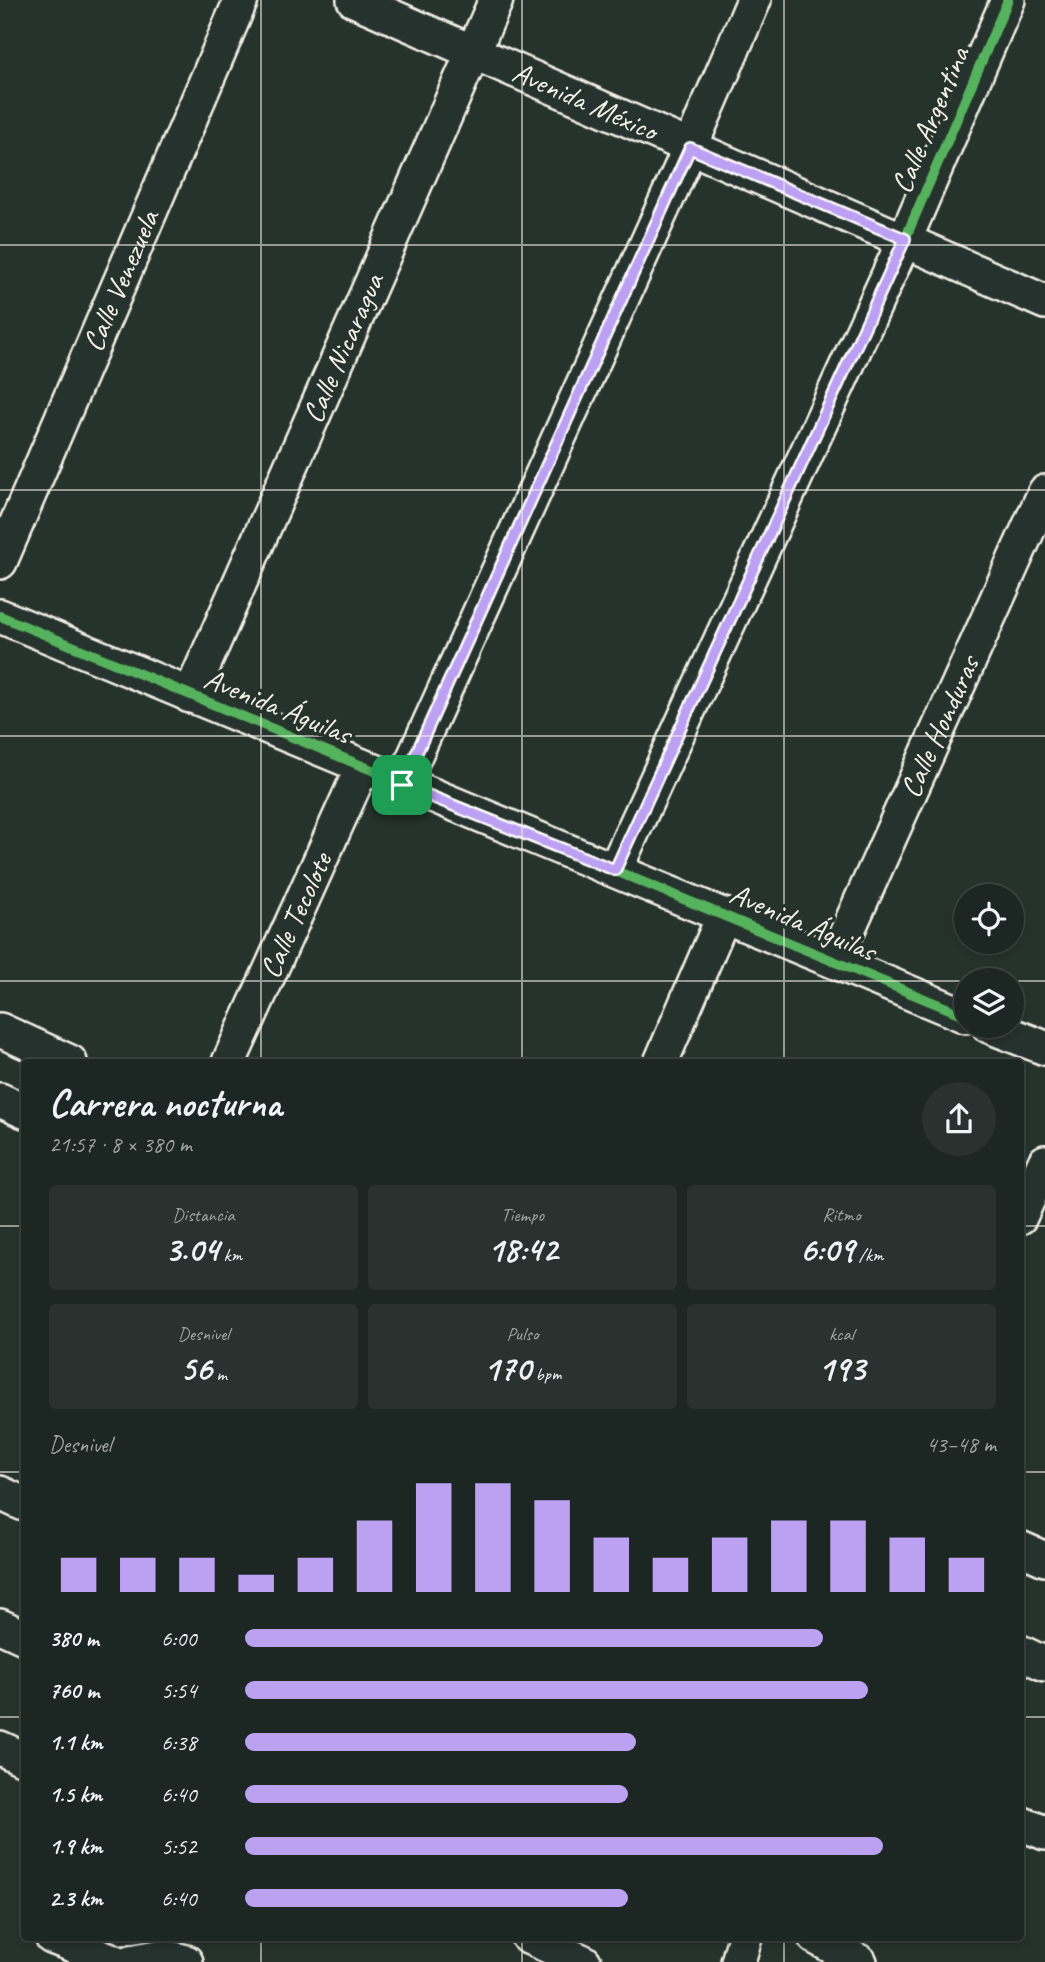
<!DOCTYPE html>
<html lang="es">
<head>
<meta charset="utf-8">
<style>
  :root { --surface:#1c2622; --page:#29322f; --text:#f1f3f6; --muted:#a0a5a5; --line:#3a4340; --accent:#bca0f2 }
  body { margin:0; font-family:Caveat,sans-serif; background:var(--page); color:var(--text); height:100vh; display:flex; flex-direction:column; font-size:26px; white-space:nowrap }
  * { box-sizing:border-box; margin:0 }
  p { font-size:23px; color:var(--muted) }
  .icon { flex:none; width:38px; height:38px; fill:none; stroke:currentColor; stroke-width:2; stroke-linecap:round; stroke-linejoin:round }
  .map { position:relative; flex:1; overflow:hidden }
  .details { position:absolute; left:21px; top:1059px; width:1003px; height:882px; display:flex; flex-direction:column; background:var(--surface); border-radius:7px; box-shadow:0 4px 10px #0003,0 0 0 2px var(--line) }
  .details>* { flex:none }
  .tools { position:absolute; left:954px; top:884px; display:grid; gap:14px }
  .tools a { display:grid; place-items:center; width:70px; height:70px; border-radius:50%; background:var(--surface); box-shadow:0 4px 10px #0003,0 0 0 2px var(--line); font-size:35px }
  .pin { position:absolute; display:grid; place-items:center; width:60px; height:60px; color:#fff; margin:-30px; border-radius:14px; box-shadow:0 4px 10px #0006 }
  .round { display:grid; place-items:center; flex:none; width:74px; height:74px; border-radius:37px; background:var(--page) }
  .overview { display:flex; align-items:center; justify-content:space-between; height:119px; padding:0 28px }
  h1 { font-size:38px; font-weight:800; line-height:52px }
  .stats { display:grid; grid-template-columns:repeat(3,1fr); gap:10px; height:119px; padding:7px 28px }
  .stats div { display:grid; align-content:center; border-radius:7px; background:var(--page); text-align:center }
  .stats b { font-size:35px; font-weight:800 }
  .stats small { font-size:19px; font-weight:400 }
  .stats p { font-size:19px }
  .chart { height:196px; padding:14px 28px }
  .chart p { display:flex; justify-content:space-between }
  .chart svg { width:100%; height:126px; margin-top:7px; stroke:var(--accent); stroke-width:6 }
  ul { padding:0 28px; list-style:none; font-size:23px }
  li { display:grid; grid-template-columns:112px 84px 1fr; align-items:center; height:52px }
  li i { height:18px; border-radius:9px; background:var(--accent) }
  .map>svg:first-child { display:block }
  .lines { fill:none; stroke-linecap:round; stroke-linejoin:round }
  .minor-casing { stroke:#f4f1e8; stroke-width:38 }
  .minor { stroke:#26332d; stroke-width:33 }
  .cycleway-casing { stroke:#26332d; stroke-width:15 }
  .cycleway { stroke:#56b35d; stroke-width:10 }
  .route-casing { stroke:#fff; stroke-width:14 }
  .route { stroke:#bca0f2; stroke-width:9 }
  .grid { fill:none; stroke:#f4f1e8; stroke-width:2; stroke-opacity:0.55 }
  .labels { text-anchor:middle; stroke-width:7; stroke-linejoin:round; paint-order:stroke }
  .street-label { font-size:30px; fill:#f4f1e8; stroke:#26332d }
</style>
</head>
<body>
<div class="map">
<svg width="1045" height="1962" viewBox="0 0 1045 1962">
  <rect width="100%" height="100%" fill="#26332d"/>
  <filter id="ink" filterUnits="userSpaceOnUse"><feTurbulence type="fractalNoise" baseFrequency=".0143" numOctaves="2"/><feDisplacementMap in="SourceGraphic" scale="14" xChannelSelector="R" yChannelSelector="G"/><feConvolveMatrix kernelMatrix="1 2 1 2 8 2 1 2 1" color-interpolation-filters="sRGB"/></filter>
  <g filter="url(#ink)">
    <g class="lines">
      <defs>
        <g id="minor">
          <path id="s1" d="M 354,0 L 1045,302"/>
          <path id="s2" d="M 0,562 L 241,0"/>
          <polyline points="0,616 966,1016"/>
          <path id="s3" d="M 190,696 L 496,0"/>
          <polyline points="402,784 690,148 754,0"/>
          <polyline points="615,870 905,239 1008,0"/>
          <path id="s4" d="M 834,961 L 1045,492"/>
          <polyline points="989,1026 1045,1048"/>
          <polyline points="0,1030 70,1062"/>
          <path id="s5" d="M 229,1062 L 362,768"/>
          <polyline points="661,1062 724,915"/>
          <polyline points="0,1100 24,1111"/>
          <polyline points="1020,1217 1045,1162"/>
          <polyline points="0,1493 24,1504"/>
          <polyline points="1020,1548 1045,1559"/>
          <polyline points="0,1626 24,1637"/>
          <polyline points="1020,1652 1045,1664"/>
          <polyline points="0,1748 24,1759"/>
          <polyline points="1020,1823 1045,1833"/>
          <polyline points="52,1937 116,1962"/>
          <polyline points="528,1937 584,1962"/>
          <polyline points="815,1937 860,1962"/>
          <polyline points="131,1962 163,1956 186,1962"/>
          <polyline points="738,1962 745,1937"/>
        </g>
      </defs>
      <!-- minor casing -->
      <use href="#minor" class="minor-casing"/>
      <!-- minor -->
      <use href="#minor" class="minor"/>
      <defs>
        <g id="cycleway">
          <polyline points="0,616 966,1016"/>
          <polyline points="615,870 905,239 1008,0"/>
        </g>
      </defs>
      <!-- cycleway casing -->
      <use href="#cycleway" class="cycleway-casing"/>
      <!-- cycleway -->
      <use href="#cycleway" class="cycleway"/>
    </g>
  </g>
  <g class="lines" filter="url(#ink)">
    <defs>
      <polygon id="route" points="690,148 905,239 615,870 402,785"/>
    </defs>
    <!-- route casing -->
    <use href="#route" class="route-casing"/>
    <!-- route -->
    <use href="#route" class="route"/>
  </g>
  <!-- grid -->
  <path class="grid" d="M 261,0 L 261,1062M 522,0 L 522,1062M 784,0 L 784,1062M 0,245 L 1045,245M 0,490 L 1045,490M 0,736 L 1045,736M 0,981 L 966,981M 1012,981 L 1045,981M 0,1226 L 24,1226M 1020,1226 L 1045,1226M 0,1472 L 24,1472M 1020,1472 L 1045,1472M 0,1717 L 24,1717M 1020,1717 L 1045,1717M 261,1937 L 261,1962M 522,1937 L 522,1962M 784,1937 L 784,1962"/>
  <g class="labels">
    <!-- street labels -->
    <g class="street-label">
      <text dy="10" stroke="none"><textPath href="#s1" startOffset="252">Avenida México</textPath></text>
      <text transform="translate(930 120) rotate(-67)" y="10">Calle Argentina</text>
      <text dy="10" stroke="none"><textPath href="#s2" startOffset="306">Calle Venezuela</textPath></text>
      <text dy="10" stroke="none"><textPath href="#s3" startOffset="380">Calle Nicaragua</textPath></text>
      <text transform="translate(278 706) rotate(22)" y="10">Avenida Águilas</text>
      <text dy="10" stroke="none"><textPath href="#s4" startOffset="257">Calle Honduras</textPath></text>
      <text dy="10" stroke="none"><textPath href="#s5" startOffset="161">Calle Tecolote</textPath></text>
      <text transform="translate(803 922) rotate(23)" y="10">Avenida Águilas</text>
    </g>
  </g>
</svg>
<div class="tools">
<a><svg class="icon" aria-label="locate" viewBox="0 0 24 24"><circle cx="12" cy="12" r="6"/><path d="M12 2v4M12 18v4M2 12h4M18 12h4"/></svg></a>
<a><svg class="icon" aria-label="layers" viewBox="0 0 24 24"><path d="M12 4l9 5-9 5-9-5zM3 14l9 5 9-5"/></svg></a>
</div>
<div class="pin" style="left:402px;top:785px;background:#1e9e55"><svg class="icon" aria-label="arrive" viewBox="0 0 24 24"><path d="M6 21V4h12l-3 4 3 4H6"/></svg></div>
<section class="details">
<div class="overview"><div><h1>Carrera nocturna</h1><p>21:57 · 8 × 380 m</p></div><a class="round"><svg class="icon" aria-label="share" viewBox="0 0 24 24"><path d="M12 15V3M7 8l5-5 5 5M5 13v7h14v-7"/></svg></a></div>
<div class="stats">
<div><p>Distancia</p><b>3.04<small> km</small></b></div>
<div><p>Tiempo</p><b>18:42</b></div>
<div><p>Ritmo</p><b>6:09<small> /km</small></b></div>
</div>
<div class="stats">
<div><p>Desnivel</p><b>56<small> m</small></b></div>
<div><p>Pulso</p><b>170<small> bpm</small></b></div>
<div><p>kcal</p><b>193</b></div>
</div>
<div class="chart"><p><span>Desnivel</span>43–48 m</p>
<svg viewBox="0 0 160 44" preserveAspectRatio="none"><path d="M5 44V32M15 44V32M25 44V32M35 44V38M45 44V32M55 44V19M65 44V6M75 44V6M85 44V12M95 44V25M105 44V32M115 44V25M125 44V19M135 44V19M145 44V25M155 44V32"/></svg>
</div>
<ul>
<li><b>380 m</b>6:00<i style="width:77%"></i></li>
<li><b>760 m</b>5:54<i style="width:83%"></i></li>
<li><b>1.1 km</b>6:38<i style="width:52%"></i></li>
<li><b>1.5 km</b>6:40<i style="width:51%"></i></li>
<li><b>1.9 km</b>5:52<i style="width:85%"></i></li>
<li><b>2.3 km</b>6:40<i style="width:51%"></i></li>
</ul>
</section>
</div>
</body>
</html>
